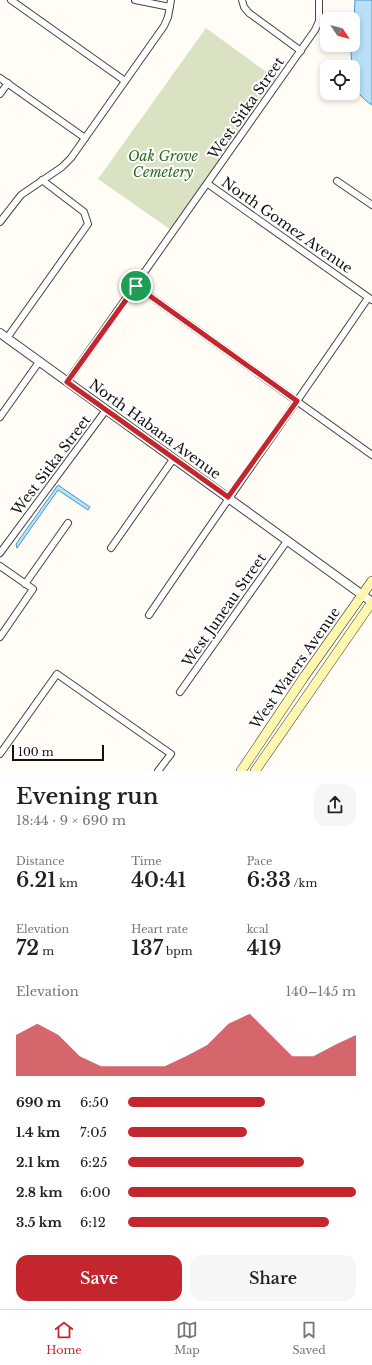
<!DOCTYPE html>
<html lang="en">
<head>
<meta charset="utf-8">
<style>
  :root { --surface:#fff; --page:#f6f6f6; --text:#222; --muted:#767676; --line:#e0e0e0; --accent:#c4262e }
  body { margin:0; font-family:"Libre Baskerville",serif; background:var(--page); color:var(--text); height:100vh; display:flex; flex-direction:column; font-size:15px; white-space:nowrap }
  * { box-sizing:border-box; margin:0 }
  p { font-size:13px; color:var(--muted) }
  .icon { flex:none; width:22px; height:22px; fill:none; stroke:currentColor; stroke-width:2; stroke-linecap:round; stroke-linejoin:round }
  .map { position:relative; height:771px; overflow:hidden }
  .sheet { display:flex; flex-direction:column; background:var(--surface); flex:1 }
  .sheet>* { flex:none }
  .needle { width:26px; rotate:125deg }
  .controls { position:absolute; left:320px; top:12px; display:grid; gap:8px }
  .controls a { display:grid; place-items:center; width:40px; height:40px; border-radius:8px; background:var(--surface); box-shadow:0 2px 6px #0003; font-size:20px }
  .scale { position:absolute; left:12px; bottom:10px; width:92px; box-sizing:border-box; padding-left:4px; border:2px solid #111; border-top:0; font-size:11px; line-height:14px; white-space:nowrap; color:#111; -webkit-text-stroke:3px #fff; paint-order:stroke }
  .pin { position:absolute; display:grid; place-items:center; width:34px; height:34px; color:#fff; margin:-17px; border:2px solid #fff; border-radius:50%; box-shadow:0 1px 4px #0007 }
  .round { display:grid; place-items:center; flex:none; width:42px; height:42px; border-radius:12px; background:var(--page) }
  .overview { display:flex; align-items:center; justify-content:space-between; height:68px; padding:0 16px }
  h1 { font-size:22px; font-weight:600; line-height:30px }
  .metrics { display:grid; grid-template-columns:repeat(3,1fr); gap:6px; height:68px; padding:4px 16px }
  .metrics div { display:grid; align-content:center }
  .metrics b { font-size:20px; font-weight:600 }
  .metrics small { font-size:11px; font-weight:400 }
  .metrics p { font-size:11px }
  .chart { height:112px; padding:8px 16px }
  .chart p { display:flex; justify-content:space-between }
  .chart svg { width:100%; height:72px; margin-top:4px; fill:var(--accent); opacity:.7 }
  .button { display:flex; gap:8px; margin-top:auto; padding:8px 16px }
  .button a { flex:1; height:46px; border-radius:12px; background:var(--accent); color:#fff; font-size:16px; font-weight:600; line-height:46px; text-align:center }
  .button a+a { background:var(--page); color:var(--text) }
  ul { padding:0 16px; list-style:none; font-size:13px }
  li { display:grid; grid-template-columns:64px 48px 1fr; align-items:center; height:30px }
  li i { height:10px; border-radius:5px; background:var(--accent) }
  .tabs { display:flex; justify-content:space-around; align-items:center; height:56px; border-top:1px solid var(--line); background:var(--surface); font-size:11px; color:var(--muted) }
  .tabs a { display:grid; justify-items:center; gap:2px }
  .tabs .current { color:var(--accent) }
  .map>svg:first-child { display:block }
  .cemetery { fill:#d9e3c4 }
  .water { fill:#b9e0f7; stroke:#3f96cf }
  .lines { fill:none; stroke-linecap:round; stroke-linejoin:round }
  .minor-casing { stroke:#444; stroke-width:8 }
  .tertiary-casing { stroke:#444; stroke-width:10 }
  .secondary-casing { stroke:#333; stroke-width:10 }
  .minor { stroke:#fff; stroke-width:6 }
  .tertiary { stroke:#fff; stroke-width:8 }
  .secondary { stroke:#fff6b0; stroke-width:9 }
  .route-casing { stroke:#fff; stroke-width:8 }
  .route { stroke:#c4262e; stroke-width:5 }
  .labels { text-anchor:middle; stroke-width:4; stroke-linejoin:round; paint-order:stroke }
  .street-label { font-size:14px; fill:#111; stroke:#fff }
  .park-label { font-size:14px; font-style:italic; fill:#2f6b1f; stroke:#fff }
</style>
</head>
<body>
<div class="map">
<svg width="372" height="771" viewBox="0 0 372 771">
  <rect width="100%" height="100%" fill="#fffdf5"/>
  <!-- cemetery -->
  <polygon class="cemetery" points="206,28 276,79 171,230 98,179"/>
  <!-- water -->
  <g class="water">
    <path d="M 355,0 L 372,0 L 372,105 C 366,101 362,98 358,92 C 354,84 350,54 351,45 L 353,45 Z"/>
    <polygon points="58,485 90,507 88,510 58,490 17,548 16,544"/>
  </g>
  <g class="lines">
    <defs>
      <g id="minor">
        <polyline points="11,0 125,81"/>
        <polyline points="135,0 170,7"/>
        <polyline points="242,0 244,7 249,13 301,51"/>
        <polyline points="0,78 85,138"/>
        <polyline points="0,94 8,83"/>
        <polyline points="337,181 372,205"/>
        <polyline points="208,184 372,300"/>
        <polyline points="0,222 21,195 62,167 71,158 164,26 168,17 171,0"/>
        <polyline points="136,286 372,455"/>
        <polyline points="7,338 88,224 84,212 42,180"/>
        <polyline points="67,382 315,30 319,21 319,0"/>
        <polyline points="0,417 39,362"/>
        <polyline points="111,548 174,458"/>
        <polyline points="0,553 106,410"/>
        <polyline points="0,566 33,589 0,637"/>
        <polyline points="25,584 68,523"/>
        <path d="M 149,615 C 221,508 296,404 368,298"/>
        <polyline points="180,692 287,541"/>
        <polyline points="0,754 57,674 171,754 158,771"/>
      </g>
      <polyline id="tertiary" points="0,333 372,602"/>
      <g id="secondary">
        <polyline points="241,771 304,677 372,581"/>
        <polyline points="255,771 372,602"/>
      </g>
    </defs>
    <!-- minor casing -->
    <use href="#minor" class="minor-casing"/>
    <!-- tertiary casing -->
    <use href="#tertiary" class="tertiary-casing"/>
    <!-- secondary casing -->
    <use href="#secondary" class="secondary-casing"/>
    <!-- minor -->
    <use href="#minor" class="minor"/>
    <!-- tertiary -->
    <use href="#tertiary" class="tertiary"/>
    <!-- secondary -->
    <use href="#secondary" class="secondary"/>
  </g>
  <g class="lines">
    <defs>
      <polygon id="route" points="136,286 297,401 228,497 67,382"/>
    </defs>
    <!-- route casing -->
    <use href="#route" class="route-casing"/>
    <!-- route -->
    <use href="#route" class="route"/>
  </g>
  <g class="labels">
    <!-- street labels -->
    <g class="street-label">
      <text transform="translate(246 108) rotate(-55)" y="5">West Sitka Street</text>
      <text transform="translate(287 225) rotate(35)" y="5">North Gomez Avenue</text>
      <text transform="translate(155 429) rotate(36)" y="5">North Habana Avenue</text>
      <text transform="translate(51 465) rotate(-53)" y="5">West Sitka Street</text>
      <text transform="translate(224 610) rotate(-55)" y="5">West Juneau Street</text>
      <text transform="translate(295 668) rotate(-55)" y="5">West Waters Avenue</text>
    </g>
    <!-- park labels -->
    <g class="park-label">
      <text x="163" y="161">Oak Grove<tspan x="163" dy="16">Cemetery</tspan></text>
    </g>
  </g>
</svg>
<div class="controls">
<a><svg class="needle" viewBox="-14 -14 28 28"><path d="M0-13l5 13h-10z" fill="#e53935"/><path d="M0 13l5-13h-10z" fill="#767676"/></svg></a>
<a><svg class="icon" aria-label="locate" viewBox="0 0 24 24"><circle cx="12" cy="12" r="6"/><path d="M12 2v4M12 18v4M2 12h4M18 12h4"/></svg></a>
</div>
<div class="scale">100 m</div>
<div class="pin" style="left:136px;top:286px;background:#1e9e55"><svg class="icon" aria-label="arrive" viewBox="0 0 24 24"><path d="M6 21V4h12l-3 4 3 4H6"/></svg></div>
</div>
<section class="sheet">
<div class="overview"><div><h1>Evening run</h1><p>18:44 · 9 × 690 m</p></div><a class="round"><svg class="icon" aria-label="share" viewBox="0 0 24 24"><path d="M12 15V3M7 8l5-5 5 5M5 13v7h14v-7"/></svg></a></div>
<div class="metrics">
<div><p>Distance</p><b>6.21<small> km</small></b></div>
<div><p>Time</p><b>40:41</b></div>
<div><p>Pace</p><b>6:33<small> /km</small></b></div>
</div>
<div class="metrics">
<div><p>Elevation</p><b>72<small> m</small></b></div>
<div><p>Heart rate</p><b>137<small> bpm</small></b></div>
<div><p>kcal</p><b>419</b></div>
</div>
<div class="chart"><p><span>Elevation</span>140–145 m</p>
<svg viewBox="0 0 160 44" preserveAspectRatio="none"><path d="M0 44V19L10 12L20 19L30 32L40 38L50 38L60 38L70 38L80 32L90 25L100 12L110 6L120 19L130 32L140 32L150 25L160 19V44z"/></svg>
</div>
<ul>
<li><b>690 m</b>6:50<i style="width:60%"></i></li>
<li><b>1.4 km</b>7:05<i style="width:52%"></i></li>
<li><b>2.1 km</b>6:25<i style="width:77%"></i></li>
<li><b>2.8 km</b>6:00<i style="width:100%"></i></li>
<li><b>3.5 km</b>6:12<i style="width:88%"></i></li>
</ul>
<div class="button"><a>Save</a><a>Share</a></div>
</section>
<nav class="tabs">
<a class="current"><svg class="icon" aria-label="home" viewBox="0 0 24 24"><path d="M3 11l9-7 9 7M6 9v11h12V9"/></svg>Home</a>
<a><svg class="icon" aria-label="map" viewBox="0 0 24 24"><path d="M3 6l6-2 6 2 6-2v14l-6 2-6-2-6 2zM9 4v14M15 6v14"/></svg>Map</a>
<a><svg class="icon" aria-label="saved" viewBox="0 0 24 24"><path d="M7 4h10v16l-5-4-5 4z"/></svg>Saved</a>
</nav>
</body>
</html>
